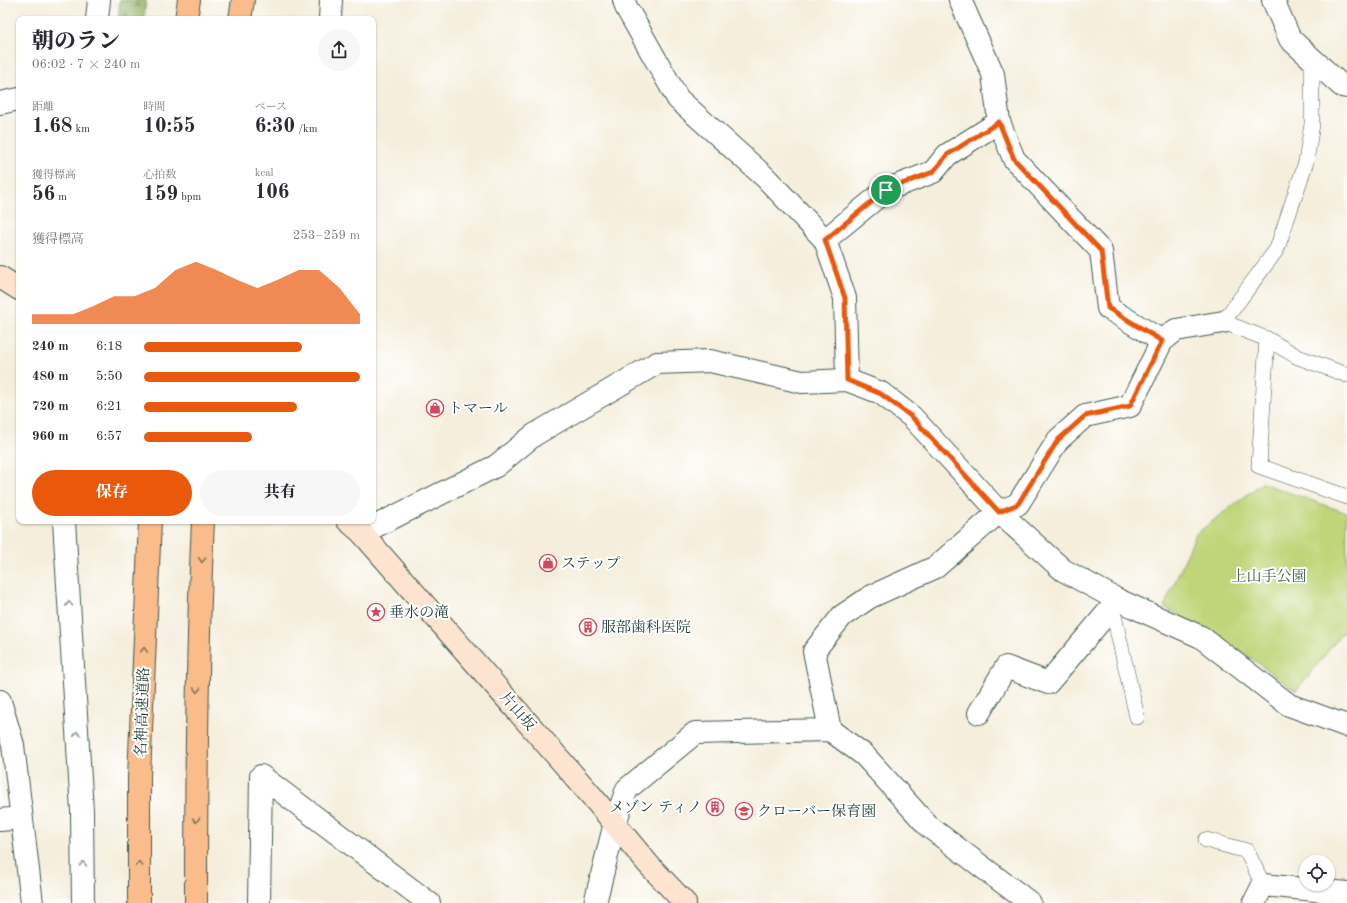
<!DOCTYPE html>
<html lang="ja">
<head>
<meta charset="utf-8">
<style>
  :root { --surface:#fff; --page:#f7f7f7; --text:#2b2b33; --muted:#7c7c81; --accent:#ea580c }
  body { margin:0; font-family:"Old Standard TT","Noto Serif JP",serif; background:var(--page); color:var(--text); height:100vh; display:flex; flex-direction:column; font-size:15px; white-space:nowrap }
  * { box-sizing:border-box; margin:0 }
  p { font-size:13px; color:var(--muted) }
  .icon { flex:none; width:22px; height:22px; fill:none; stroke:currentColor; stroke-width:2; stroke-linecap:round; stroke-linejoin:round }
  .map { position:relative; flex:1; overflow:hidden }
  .drawer { position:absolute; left:16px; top:16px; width:360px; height:508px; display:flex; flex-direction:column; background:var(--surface); border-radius:8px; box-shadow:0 1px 3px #0004 }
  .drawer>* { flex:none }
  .fabs { position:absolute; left:1299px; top:855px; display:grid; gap:8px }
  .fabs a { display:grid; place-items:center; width:36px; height:36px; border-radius:50%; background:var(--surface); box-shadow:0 1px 3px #0004; font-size:20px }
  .pin { position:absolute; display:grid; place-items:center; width:34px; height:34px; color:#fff; margin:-17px; border:2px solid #fff; border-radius:50%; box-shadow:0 1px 4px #0007 }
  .round { display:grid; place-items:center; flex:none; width:42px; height:42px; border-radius:21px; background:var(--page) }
  .overview { display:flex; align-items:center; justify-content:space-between; height:68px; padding:0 16px }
  h1 { font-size:22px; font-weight:800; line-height:30px }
  .stats { display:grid; grid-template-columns:repeat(3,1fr); gap:6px; height:68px; padding:4px 16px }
  .stats div { display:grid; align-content:center }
  .stats b { font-size:20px; font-weight:800 }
  .stats small { font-size:11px; font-weight:400 }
  .stats p { font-size:11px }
  .chart { height:112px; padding:8px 16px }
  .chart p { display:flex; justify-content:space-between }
  .chart svg { width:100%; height:72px; margin-top:4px; fill:var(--accent); opacity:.7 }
  .cta { display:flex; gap:8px; margin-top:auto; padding:8px 16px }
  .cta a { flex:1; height:46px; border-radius:24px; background:var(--accent); color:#fff; font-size:16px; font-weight:800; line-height:46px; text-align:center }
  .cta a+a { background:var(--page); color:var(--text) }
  ul { padding:0 16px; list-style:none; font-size:13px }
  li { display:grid; grid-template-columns:64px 48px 1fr; align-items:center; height:30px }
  li i { height:10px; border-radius:5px; background:var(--accent) }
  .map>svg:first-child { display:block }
  .forest { fill:url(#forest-firs); stroke:#5c7a4e }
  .park { fill:#c0d579; stroke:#708956 }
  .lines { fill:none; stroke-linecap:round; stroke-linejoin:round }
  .lane-casing { stroke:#3f584d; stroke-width:16 }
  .street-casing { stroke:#3f584d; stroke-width:24 }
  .secondary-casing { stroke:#3f584d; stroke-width:24 }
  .highway-casing { stroke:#3f584d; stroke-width:24 }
  .lane { stroke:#fff; stroke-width:15 }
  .street { stroke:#fff; stroke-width:22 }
  .secondary { stroke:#fde4d0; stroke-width:22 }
  .highway { stroke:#f9bc8a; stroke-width:22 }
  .oneway { stroke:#81765b }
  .oneway2 { stroke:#8f9e9a }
  .route-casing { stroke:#fff; stroke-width:8 }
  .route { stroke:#ea580c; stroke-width:5 }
  .labels { text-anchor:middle; stroke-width:4; stroke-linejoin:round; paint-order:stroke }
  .poi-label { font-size:15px; fill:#1f3d34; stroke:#fff; text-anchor:start }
  .park-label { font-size:15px; fill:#476345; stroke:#fff }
  .street-label { font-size:15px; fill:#1f3d34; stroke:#fff }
</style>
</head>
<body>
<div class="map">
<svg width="1347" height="903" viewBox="0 0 1347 903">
  <defs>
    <pattern id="forest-firs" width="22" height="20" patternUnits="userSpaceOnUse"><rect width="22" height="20" fill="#98b669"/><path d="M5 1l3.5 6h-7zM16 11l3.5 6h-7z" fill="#7b9557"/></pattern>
  </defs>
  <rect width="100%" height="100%" fill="#fff"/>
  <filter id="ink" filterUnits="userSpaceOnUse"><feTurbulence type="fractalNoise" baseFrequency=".025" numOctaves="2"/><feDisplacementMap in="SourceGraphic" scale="8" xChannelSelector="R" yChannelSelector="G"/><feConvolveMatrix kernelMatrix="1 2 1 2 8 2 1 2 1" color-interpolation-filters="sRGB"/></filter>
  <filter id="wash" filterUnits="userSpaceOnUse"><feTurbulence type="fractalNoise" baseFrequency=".012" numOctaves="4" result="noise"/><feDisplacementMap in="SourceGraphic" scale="16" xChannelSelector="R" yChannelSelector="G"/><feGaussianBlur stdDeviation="0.9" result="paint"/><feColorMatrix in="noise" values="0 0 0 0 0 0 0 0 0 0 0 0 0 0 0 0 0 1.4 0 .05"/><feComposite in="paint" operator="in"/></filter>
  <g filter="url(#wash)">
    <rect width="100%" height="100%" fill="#f5eedc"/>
    <!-- forest -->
    <polygon class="forest" points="120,0 146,0 144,19 118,19"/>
    <!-- park -->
    <polygon class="park" points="1262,483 1347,513 1347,627 1296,691 1233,645 1164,607 1196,534"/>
  </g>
  <g filter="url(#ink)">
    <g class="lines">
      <defs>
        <g id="lane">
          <polyline points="1312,59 1312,124 1306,162 1277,249 1223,322 1267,339 1298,357 1347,375"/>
          <polyline points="1267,339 1259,466 1347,497"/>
          <polyline points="1112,607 1137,717"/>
          <polyline points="1206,840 1247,851 1263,885"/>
        </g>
        <g id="street">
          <polyline points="624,0 626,7 678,99 765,177 825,240 845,298 847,380"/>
          <polyline points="960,0 993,74 999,122 1014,159 1101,251 1108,308 1162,341"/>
          <polyline points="1273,0 1290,39 1342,86 1347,87"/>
          <polyline points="97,19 99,0"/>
          <polyline points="330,19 331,0"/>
          <polyline points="0,103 19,99"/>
          <polyline points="825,240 886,190 933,172 947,155 999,122"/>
          <polyline points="64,521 82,811 83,903"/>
          <polyline points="362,533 496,466 534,435 657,363 710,361 802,382 847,380 881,393 912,417 999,512 1063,570 1118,600 1201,637 1289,705 1347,726"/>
          <polyline points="0,701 13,745 32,903"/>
          <polyline points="979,713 1006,667 1048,683 1118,600"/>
          <polyline points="830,730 814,651 842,616 870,597 936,567 999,512 1018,504 1058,440 1085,416 1130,406 1162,341 1176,330 1223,322"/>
          <polyline points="0,820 21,818"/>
          <polyline points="259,903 261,776 429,903"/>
          <polyline points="595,903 615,823 627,789 695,733 830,730 864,755 928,826 1030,903"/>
          <polyline points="1254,903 1263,885 1347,893"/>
        </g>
        <g id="secondary">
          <polyline points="0,277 19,289"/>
          <polyline points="348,521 362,533 590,794 648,864 685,903"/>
        </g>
        <g id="highway">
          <polyline points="186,19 189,0"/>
          <polyline points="240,19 243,0"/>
          <polyline points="139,903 139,777 150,521"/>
          <path d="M 196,903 C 196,775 197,648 203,521"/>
        </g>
      </defs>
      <!-- lane casing -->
      <use href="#lane" class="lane-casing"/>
      <!-- street casing -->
      <use href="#street" class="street-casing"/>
      <!-- secondary casing -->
      <use href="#secondary" class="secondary-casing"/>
      <!-- highway casing -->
      <use href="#highway" class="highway-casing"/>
      <!-- lane -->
      <use href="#lane" class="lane"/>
      <!-- street -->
      <use href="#street" class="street"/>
      <!-- secondary -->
      <use href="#secondary" class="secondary"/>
      <!-- highway -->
      <use href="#highway" class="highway"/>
    </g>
    <!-- one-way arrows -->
    <defs><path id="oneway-chevron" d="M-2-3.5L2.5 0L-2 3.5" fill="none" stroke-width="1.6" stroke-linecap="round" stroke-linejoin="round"/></defs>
    <g class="oneway">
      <use href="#oneway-chevron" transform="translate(202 560) rotate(93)"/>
      <use href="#oneway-chevron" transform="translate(144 650) rotate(-88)"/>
      <use href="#oneway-chevron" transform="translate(197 690) rotate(91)"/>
      <use href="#oneway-chevron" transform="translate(196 820) rotate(90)"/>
      <use href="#oneway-chevron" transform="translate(139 864) rotate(-90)"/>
    </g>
    <g class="oneway2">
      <use href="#oneway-chevron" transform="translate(69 604) rotate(-94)"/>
      <use href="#oneway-chevron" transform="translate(77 734) rotate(-94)"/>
      <use href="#oneway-chevron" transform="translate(83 864) rotate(-90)"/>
    </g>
  </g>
  <g class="lines" filter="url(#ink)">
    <defs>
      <polygon id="route" points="999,122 1014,159 1101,251 1108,308 1162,341 1130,406 1085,416 1058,440 1018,504 999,512 912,417 881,394 847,380 845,298 825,240 886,190 933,172 947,155"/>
    </defs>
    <!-- route casing -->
    <use href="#route" class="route-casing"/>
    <!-- route -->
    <use href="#route" class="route"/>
  </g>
  <!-- icons -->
  <defs>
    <symbol id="shop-ring" viewBox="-11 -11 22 22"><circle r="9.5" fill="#fff" stroke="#d1495b" stroke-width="1.5"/><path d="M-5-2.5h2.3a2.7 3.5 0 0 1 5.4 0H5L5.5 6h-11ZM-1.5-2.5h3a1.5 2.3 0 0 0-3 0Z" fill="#d1495b"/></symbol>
    <symbol id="sight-ring" viewBox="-11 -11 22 22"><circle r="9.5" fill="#fff" stroke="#d1495b" stroke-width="1.5"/><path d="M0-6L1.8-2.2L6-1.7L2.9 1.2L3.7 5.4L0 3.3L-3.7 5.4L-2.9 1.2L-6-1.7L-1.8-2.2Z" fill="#d1495b"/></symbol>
    <symbol id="building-ring" viewBox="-11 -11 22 22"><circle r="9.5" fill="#fff" stroke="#d1495b" stroke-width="1.5"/><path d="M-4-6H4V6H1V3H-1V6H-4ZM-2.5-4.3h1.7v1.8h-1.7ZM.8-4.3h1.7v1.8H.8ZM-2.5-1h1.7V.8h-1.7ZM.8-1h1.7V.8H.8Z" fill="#d1495b"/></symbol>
    <symbol id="school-ring" viewBox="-11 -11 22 22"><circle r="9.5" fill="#fff" stroke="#d1495b" stroke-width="1.5"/><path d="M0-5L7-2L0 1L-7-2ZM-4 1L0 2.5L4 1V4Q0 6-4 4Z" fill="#d1495b"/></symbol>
  </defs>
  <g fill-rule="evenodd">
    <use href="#shop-ring" x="425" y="398" width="20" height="20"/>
    <use href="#shop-ring" x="538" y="553" width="20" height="20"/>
    <use href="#sight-ring" x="366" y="602" width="20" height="20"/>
    <use href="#building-ring" x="578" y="617" width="20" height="20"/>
    <use href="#building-ring" x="705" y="797" width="20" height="20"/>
    <use href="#school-ring" x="734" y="801" width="20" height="20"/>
  </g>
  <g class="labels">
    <!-- poi labels -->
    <g class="poi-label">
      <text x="448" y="413">トマール</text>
      <text x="561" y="568">ステップ</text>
      <text x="389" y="617">垂水の滝</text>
      <text x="601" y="632">服部歯科医院</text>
      <text x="702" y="812" text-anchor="end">メゾン ティノ</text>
      <text x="757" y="816">クローバー保育園</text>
    </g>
    <!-- park labels -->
    <g class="park-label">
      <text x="1269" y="581">上山手公園</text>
    </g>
    <!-- street labels -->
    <g class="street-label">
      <text transform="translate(518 711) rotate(49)" y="5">片山坂</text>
      <text transform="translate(142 712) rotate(-88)" y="5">名神高速道路</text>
    </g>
  </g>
</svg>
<div class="fabs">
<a><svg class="icon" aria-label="locate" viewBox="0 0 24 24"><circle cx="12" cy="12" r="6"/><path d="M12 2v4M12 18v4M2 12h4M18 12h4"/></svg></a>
</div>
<div class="pin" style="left:886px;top:190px;background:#1e9e55"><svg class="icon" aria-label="arrive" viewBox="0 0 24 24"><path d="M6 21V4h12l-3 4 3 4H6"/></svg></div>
<section class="drawer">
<div class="overview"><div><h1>朝のラン</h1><p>06:02 · 7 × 240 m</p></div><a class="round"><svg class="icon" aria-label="share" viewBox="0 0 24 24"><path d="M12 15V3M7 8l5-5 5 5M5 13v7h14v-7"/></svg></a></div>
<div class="stats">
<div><p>距離</p><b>1.68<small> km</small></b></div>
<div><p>時間</p><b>10:55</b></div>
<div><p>ペース</p><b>6:30<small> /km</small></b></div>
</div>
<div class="stats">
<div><p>獲得標高</p><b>56<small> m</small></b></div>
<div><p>心拍数</p><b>159<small> bpm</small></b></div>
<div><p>kcal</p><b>106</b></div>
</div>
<div class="chart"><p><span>獲得標高</span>253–259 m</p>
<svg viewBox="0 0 160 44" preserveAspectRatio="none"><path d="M0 44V38L10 38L20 38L30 33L40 27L50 27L60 22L70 11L80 6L90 11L100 17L110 22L120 17L130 11L140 11L150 22L160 38V44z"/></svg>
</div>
<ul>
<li><b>240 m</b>6:18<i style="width:73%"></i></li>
<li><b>480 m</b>5:50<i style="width:100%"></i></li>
<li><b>720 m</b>6:21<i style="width:71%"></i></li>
<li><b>960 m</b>6:57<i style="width:50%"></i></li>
</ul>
<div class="cta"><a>保存</a><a>共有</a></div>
</section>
</div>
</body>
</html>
